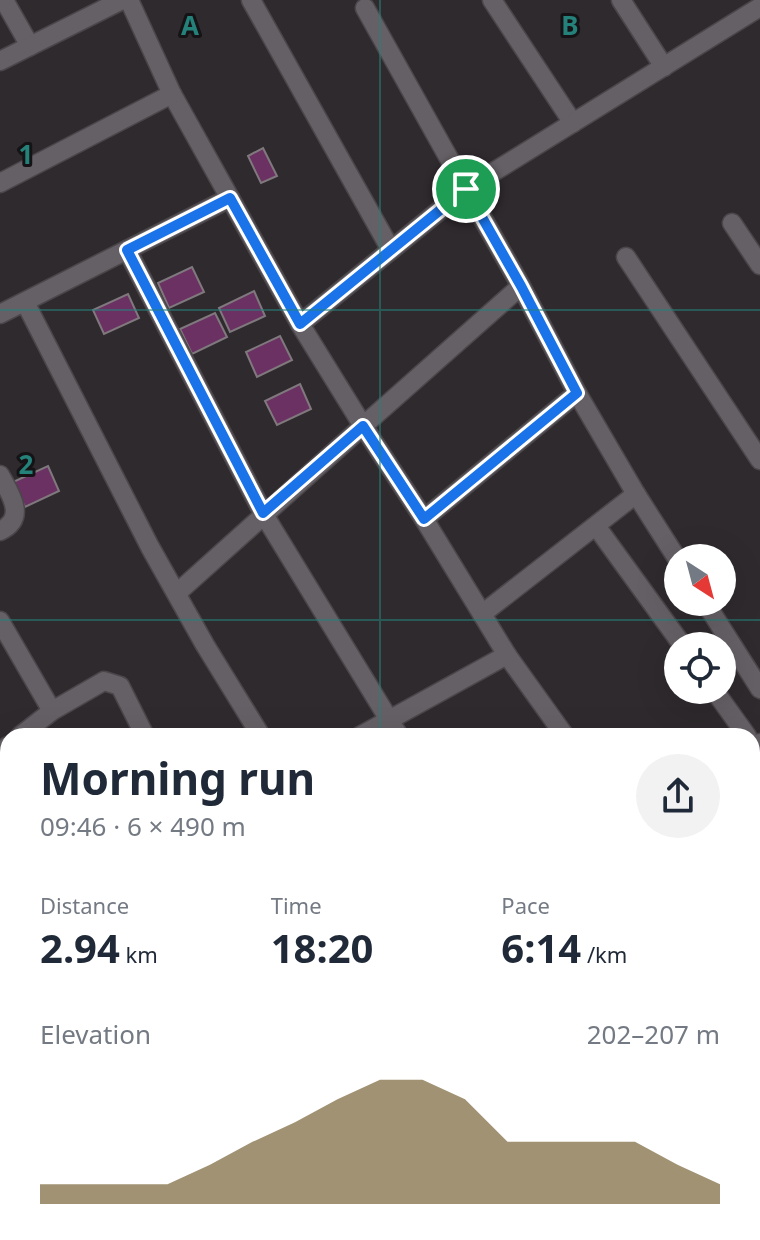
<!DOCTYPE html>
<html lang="en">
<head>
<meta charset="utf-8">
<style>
  :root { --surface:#fff; --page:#f2f2f3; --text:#1f2937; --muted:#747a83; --accent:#796437 }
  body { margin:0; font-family:"Noto Sans",sans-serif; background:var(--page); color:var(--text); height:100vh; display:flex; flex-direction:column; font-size:30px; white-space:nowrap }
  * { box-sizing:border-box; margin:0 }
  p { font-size:26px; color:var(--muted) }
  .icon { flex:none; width:44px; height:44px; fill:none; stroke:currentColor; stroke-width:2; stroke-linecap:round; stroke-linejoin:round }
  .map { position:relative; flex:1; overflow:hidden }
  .sheet { position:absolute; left:0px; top:728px; width:760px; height:512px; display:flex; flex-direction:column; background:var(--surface); border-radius:24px 24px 0 0; box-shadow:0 8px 32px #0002 }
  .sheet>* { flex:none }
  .needle { width:52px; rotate:144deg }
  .controls { position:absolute; left:664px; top:544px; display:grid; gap:16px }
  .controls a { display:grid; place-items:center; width:72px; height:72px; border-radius:50%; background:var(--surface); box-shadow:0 8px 32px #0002; font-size:40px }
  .pin { position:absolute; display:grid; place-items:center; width:68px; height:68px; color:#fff; margin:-34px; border:4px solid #fff; border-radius:50%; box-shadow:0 2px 8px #0007 }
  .round { display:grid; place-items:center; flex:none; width:84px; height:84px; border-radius:42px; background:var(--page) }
  .head { display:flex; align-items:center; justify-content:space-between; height:136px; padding:0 40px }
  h1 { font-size:44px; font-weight:700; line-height:60px }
  .figures { display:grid; grid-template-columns:repeat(3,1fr); gap:12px; height:136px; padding:8px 40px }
  .figures div { display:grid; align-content:center }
  .figures b { font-size:40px; font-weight:700 }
  .figures small { font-size:22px; font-weight:400 }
  .figures p { font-size:22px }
  .chart { height:224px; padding:16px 40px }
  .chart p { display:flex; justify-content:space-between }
  .chart svg { width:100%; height:144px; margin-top:8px; fill:var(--accent); opacity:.7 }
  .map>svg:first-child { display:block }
  .building { fill:#6b3162; stroke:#7f797e; stroke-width:2 }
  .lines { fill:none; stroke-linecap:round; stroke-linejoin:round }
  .minor-casing { stroke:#4a464a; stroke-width:21 }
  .minor { stroke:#656065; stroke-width:18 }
  .rail { stroke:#b3afb3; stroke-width:6; stroke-dasharray:4 8; stroke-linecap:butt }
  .route-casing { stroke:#fff; stroke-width:16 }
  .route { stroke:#1a73e8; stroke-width:10 }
  .grid { fill:none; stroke:#25827b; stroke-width:2; stroke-opacity:0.55 }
  .grid-label { font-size:26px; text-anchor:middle; font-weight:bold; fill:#25827b; stroke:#151315; stroke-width:6; stroke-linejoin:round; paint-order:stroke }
</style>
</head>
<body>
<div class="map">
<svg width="760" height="1240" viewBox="0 0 760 1240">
  <rect width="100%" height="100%" fill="#2f2a2e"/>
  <!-- building -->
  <g class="building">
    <polygon points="263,148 277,176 261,183 248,156"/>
    <polygon points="192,267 204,292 169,308 158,283"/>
    <polygon points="254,291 265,316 230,332 219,308"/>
    <polygon points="128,294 139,318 104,334 93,310"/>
    <polygon points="215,313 227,337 192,354 180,329"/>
    <polygon points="280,336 292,360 257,377 246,352"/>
    <polygon points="300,384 311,409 277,425 265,401"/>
    <polygon points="48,466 59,491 25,507 13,482"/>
    <polygon points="595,1232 641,1232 625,1240 599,1240"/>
    <polygon points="671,1232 692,1232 676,1240"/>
  </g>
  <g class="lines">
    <defs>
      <g id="minor">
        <polyline points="4,0 30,46"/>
        <polyline points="129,0 172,94 300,324 363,426 177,593"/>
        <polyline points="251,0 391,250"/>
        <polyline points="492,0 573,123"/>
        <polyline points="621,0 664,67"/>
        <polyline points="0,61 122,0"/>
        <polyline points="0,183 172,94"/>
        <polyline points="732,223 760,265"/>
        <polyline points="127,250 263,513 399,736"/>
        <polyline points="626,257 760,460"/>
        <polyline points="521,286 363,426 424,519 577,393 521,286 466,189 760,7"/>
        <polyline points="25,302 150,547 205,645 261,736"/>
        <polyline points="0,314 230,198"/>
        <polyline points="300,324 466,189 365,8"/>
        <polyline points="577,393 636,494"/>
        <path d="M 0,475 C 11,495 27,518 0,531"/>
        <polyline points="424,519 482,614"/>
        <polyline points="596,526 683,646"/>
        <polyline points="705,602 760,689"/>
        <polyline points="0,621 52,711"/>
        <polyline points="507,655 565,736"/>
        <polyline points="714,690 747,736"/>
        <polyline points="20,736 52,711 104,681 120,686 145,736"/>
        <polyline points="360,736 507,655 482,614 636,494 678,560"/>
        <polyline points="752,748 760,743"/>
        <polyline points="0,752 8,746"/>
        <polyline points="0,791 8,806"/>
        <polyline points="0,900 8,896"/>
        <polyline points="752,901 760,896"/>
        <polyline points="752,956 760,962"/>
        <polyline points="752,1016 760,1011"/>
        <polyline points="0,1018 8,1013"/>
        <polyline points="0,1115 8,1118"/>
        <polyline points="752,1176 758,1185"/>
        <polyline points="366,1232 371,1240"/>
        <polyline points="495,1232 501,1240"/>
      </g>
    </defs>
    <!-- minor casing -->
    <use href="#minor" class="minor-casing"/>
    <!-- minor -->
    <use href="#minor" class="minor"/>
    <!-- rail -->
    <polyline class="rail" points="0,1235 15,1240"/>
  </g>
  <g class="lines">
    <defs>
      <polygon id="route" points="466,189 521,286 577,393 424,519 363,426 263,513 127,250 230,198 300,324"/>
    </defs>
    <!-- route casing -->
    <use href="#route" class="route-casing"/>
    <!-- route -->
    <use href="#route" class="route"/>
  </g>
  <!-- grid -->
  <path class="grid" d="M 380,0 L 380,736M 0,310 L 760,310M 0,620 L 760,620M 0,930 L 8,930M 752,930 L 760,930M 380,1232 L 380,1240"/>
  <g class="grid-label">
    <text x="190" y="35">A</text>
    <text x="570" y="35">B</text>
    <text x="26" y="164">1</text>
    <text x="26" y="474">2</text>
  </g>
</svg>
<div class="controls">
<a><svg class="needle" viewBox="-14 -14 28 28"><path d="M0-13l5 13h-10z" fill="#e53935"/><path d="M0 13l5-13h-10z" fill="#747a83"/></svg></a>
<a><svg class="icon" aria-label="locate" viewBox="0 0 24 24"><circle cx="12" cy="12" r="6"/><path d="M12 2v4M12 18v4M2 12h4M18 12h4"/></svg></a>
</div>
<div class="pin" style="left:466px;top:189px;background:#1e9e55"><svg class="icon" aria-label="arrive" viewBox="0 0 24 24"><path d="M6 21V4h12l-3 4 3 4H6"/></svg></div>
<section class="sheet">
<div class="head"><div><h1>Morning run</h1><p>09:46 · 6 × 490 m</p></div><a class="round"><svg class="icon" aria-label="share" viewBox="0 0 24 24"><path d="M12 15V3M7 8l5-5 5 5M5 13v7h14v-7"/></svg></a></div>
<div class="figures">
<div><p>Distance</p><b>2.94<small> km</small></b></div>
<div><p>Time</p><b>18:20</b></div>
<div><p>Pace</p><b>6:14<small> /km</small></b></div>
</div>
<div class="chart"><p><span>Elevation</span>202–207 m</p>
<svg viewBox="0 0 160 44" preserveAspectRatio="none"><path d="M0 44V38L10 38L20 38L30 38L40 32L50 25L60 19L70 12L80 6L90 6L100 12L110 25L120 25L130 25L140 25L150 32L160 38V44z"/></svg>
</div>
</section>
</div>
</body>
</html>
